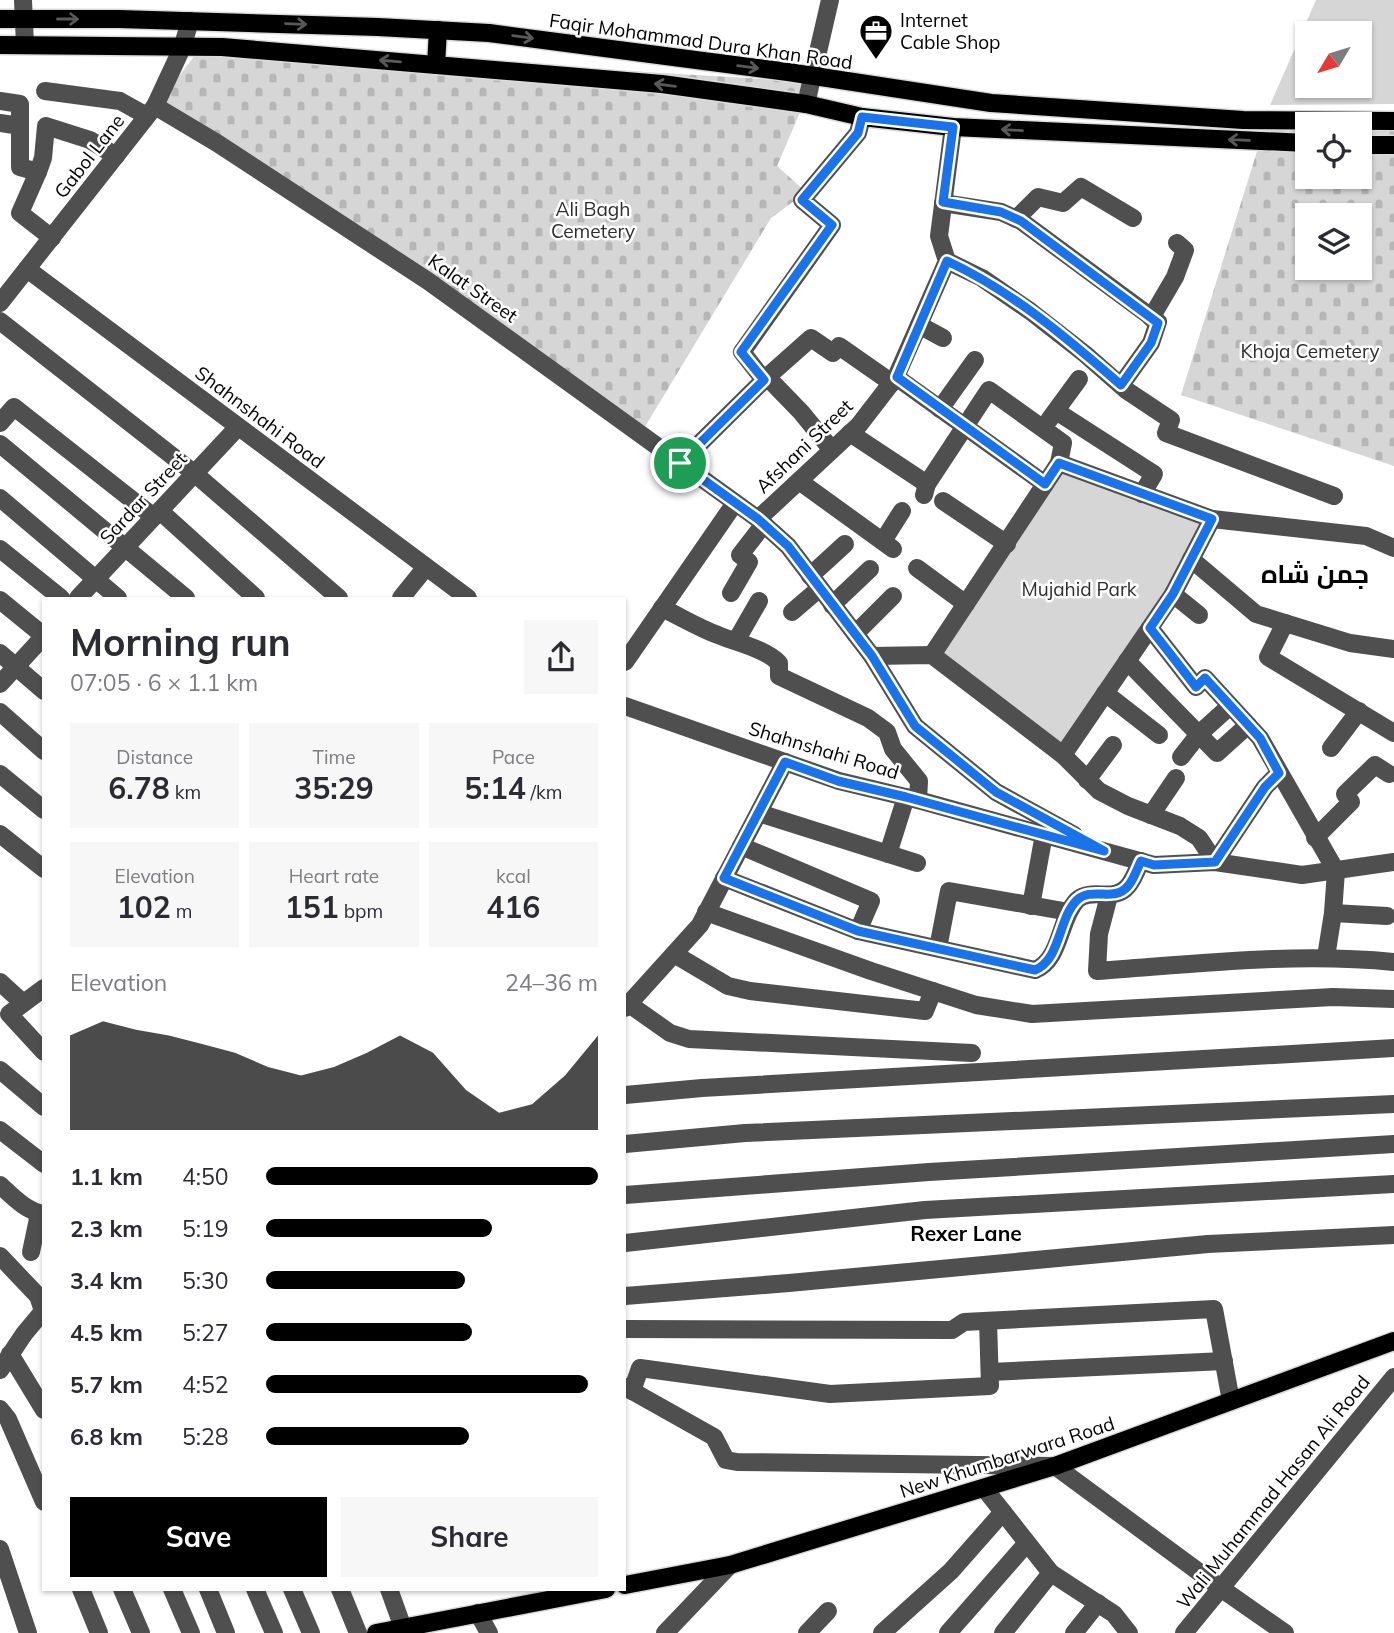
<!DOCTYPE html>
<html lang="en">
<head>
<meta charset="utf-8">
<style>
  :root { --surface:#fff; --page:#f7f7f7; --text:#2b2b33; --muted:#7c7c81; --accent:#000 }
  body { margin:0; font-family:Mulish,Cairo,sans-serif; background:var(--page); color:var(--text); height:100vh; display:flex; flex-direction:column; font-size:26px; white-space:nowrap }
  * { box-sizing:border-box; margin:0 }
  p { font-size:23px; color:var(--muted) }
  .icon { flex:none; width:38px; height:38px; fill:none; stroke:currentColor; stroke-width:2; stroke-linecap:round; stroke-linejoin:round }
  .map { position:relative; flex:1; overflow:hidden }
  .drawer { position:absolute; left:42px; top:597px; width:584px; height:994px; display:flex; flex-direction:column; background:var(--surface); border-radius:0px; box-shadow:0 2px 5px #0004 }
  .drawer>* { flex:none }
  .needle { width:46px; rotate:232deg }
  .fabs { position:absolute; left:1295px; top:21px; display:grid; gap:14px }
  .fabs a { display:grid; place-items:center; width:77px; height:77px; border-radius:0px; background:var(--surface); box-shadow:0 2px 5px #0004; font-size:35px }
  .pin { position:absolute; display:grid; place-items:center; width:60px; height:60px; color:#fff; margin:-30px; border:4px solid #fff; border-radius:50%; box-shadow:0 2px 7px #0007 }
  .round { display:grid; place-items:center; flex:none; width:74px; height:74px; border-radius:0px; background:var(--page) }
  .headline { display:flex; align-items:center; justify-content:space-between; height:119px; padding:0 28px }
  h1 { font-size:38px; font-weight:700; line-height:52px }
  .metrics { display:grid; grid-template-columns:repeat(3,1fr); gap:10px; height:119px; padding:7px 28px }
  .metrics div { display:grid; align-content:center; border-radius:0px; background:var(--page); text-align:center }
  .metrics b { font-size:30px; font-weight:700 }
  .metrics small { font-size:19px; font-weight:400 }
  .metrics p { font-size:19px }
  .chart { height:196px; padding:14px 28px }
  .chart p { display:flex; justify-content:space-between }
  .chart svg { width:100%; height:126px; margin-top:7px; fill:var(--accent); opacity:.7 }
  .cta { display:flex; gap:14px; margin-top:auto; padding:14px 28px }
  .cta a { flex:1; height:80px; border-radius:0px; background:var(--accent); color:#fff; font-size:28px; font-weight:700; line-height:80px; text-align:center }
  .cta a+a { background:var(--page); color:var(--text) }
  ul { padding:0 28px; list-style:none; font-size:23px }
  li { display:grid; grid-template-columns:112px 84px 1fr; align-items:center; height:52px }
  li i { height:18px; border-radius:9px; background:var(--accent) }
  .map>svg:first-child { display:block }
  .cemetery { fill:url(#cemetery-stones); fill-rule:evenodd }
  .park { fill:#d6d6d6; fill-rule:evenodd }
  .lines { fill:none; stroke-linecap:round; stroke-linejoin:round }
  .major-casing { stroke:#dbdbdb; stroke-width:21 }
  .minor { stroke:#4f4f4f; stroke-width:18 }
  .major { stroke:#000; stroke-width:18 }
  .oneway { stroke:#595959 }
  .route-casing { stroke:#fff; stroke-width:14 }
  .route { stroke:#1a73e8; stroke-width:9 }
  .labels { text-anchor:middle; stroke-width:5; stroke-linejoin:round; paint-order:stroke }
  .poi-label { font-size:19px; fill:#000; stroke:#fff; text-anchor:start }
  .street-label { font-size:19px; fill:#000; stroke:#fff }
  .park-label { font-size:19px; fill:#2d2d2d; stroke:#fff }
  .neighbourhood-label { font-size:21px; font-weight:bold; fill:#000; stroke:#fff }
  .district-label { font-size:26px; font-weight:bold; fill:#000; stroke:#fff }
</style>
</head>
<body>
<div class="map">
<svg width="1394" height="1633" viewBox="0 0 1394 1633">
  <defs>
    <pattern id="cemetery-stones" width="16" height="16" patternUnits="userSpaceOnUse" patternTransform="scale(1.75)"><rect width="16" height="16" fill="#d6d6d6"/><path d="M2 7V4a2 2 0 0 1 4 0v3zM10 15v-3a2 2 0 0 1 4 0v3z" fill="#b6b6b6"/></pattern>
  </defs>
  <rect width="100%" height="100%" fill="#fff"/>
  <!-- cemetery -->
  <g class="cemetery">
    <polygon points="202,46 813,82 777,166 806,192 771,218 640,435 156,106"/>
    <path d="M 1269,113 L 1394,119 L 1394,466 L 1181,395 ZM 1307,124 L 1360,124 L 1360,177 L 1307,177 ZM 1307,215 L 1360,215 L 1360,268 L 1307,268 Z"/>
  </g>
  <!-- park -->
  <g class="park">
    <path d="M 1316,0 L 1394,0 L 1394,104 L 1270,105 ZM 1307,33 L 1360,33 L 1360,86 L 1307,86 Z"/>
    <polygon points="1059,463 1212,519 1063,755 932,655"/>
  </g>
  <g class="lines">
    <defs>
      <g id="major">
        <polyline points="0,19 119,19 378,27 489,33 788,72 991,103 1243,120 1394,121"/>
        <polyline points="0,45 222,47 662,84 806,104 862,117 953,127 1307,143"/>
        <polyline points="436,65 438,30"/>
        <polyline points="1360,145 1394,145"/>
        <polyline points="625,1585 730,1565 1055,1466 1394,1341"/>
        <polyline points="376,1633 606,1589"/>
      </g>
    </defs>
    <!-- major casing -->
    <use href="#major" class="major-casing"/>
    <!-- minor -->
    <g class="minor">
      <polyline points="23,0 25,45"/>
      <polyline points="45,91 120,101 147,116"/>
      <polyline points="0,101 20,104 20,167 38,172 20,213 52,238"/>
      <polyline points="806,104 830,0"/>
      <polyline points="155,106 217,143 428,281 758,519 788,546 872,656 932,655 1063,755 1099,791 1128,806 1180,826 1199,838 1215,862 1265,787 1279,773"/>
      <polyline points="0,123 20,126"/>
      <polyline points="38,172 43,158 46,126 90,140 116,156"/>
      <polyline points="943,203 1001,212 1021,221 1158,322 1151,343 1121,385"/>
      <polyline points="1016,219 1038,197 1063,203 1081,187 1133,218"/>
      <polyline points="947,261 982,278 1030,311 1085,354 1126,390 1171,420 1166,433 1334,496"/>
      <polyline points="27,269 468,598"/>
      <polyline points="0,303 155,106 182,48 190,21"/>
      <polyline points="1151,318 1175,277 1185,250 1177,243"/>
      <polyline points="0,321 194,473 339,598"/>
      <polyline points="919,325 943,338"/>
      <polyline points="767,377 801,412 832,450"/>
      <polyline points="896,377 1045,484"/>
      <polyline points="764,380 742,352 832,225 802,200 858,133 862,117"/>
      <polyline points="940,409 975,360"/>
      <polyline points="1056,411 1154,474 1142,494"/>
      <polyline points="1049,420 1079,379"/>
      <polyline points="0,423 14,407 154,517"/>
      <polyline points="850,433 927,484"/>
      <polyline points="0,444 186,598"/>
      <polyline points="680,463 767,377 811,338 833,353 839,346 892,383"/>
      <polyline points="799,481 893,549"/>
      <polyline points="924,495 927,484 989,390 1063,443 1059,463"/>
      <polyline points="0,498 118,598"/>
      <polyline points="943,501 1007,544"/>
      <polyline points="160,511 256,598"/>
      <polyline points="758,519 859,425 896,377 947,261 939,236 953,127"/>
      <polyline points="883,541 902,511"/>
      <polyline points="0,549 61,598"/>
      <polyline points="1191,559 1256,614 1350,643 1394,649"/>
      <polyline points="917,568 966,604"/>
      <polyline points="810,576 845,544"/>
      <polyline points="731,593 749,562 740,555 764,524"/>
      <polyline points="1173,594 1199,615"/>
      <polyline points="78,598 238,427"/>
      <polyline points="401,598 426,567"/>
      <polyline points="0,600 44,636"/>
      <polyline points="832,605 870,569"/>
      <path d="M 662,608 C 681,617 699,628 718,635 C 737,643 764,648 779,663 L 779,676 L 868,718 L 887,732 L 893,749 L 919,781 L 918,800"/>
      <polyline points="792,612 820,588"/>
      <polyline points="1285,623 1268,657 1394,733"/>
      <polyline points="1150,628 1196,687 1205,678 1260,738 1336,871 1333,913 1326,957"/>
      <polyline points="855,634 893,596"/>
      <polyline points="736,641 759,601"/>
      <polyline points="0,653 44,691"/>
      <polyline points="932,655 1059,463 1212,519 1366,536 1394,548"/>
      <polyline points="872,656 915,726 996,792 1074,835"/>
      <polyline points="1127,661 1217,753 1248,725"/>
      <polyline points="625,662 735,503"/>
      <polyline points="0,684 44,636"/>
      <polyline points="1105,693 1159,735"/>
      <polyline points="625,706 839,781 918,800 1154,865 1215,862 1302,875 1394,862"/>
      <polyline points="0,712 44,751"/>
      <polyline points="1331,748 1359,711"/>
      <polyline points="1063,755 1173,594 1212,519"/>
      <polyline points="1181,757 1199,734 1230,706"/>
      <polyline points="0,774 44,810"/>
      <polyline points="1087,780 1113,745"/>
      <polyline points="759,813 917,863"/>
      <polyline points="1151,815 1176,778"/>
      <polyline points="0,834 44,869"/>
      <polyline points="1315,838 1351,802 1345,794 1375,765 1389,774"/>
      <polyline points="741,846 871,901 858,931"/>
      <polyline points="888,854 906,797"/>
      <path d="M 724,878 L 858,931 L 1035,970 C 1061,960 1059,919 1077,900 C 1092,887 1114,903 1128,886 C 1134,879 1137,869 1141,861"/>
      <path d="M 1109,896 L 1099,934 L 1097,971 C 1196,964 1295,952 1394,962"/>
      <polyline points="1031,906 1044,834"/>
      <polyline points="706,912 871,971 976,1005 1032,1014 1333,997 1394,999"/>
      <polyline points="1333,913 1387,916"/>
      <polyline points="938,948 949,891 1069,912"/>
      <polyline points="674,954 728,986 750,991 925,1011 933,991"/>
      <polyline points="0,982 23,1003"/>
      <polyline points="44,988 9,1014 44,1052"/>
      <polyline points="629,1004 670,1033 689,1039 972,1053"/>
      <polyline points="625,1008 700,925 785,762"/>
      <polyline points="0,1070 44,1107"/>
      <polyline points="625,1095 702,1088 1394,1048"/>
      <polyline points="0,1130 44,1164"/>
      <polyline points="625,1144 745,1133 1394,1104"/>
      <path d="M 0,1185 C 12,1196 27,1212 44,1214"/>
      <polyline points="625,1195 929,1172 1394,1144"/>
      <polyline points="625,1243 925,1210 1394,1184"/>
      <polyline points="31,1252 39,1214"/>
      <polyline points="0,1256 38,1296 43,1311"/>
      <polyline points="625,1296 789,1283 1208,1244 1394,1235"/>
      <polyline points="625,1329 952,1330 964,1322 1214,1309 1231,1401"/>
      <polyline points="10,1354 44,1410"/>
      <polyline points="0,1370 24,1334 44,1310"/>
      <polyline points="990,1372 1224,1361"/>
      <polyline points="625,1387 714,1437 726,1460 737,1462 1055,1466 1222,1589 1285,1633"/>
      <polyline points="632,1391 640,1368 830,1394 990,1386 988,1321"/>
      <polyline points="0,1409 8,1419 44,1502"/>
      <polyline points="984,1488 1051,1573 1114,1614 1129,1633"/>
      <polyline points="0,1549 28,1633"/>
      <polyline points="81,1589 99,1633"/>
      <polyline points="122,1589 141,1633"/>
      <polyline points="172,1589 191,1633"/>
      <polyline points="208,1589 226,1633"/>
      <polyline points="255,1589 274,1633"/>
      <polyline points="292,1589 311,1633"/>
      <polyline points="340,1589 358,1633"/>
      <polyline points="389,1589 403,1628"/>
      <polyline points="478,1613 489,1633"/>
      <polyline points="665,1633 730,1565"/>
      <polyline points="807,1633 828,1611"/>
      <polyline points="882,1633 951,1571 1003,1512"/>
      <polyline points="948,1633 1027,1543"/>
      <polyline points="1003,1633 1051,1573"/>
      <polyline points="1074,1633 1098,1603"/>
      <polyline points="1184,1633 1394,1377"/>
    </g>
    <!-- major -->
    <use href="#major" class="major"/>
  </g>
  <!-- one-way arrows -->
  <defs><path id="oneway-shaft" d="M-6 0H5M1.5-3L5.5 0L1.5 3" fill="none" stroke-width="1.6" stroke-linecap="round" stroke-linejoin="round" transform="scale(1.75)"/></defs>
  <g class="oneway">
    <use href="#oneway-shaft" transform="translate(68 19)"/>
    <use href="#oneway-shaft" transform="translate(296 24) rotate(2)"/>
    <use href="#oneway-shaft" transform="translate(523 37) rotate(8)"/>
    <use href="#oneway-shaft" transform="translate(390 61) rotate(-175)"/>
    <use href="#oneway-shaft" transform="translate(748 67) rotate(8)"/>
    <use href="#oneway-shaft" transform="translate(665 85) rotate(-173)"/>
    <use href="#oneway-shaft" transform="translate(1012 130) rotate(-177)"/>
    <use href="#oneway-shaft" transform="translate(1239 140) rotate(-178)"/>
  </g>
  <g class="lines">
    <defs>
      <path id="route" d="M 862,117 L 953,127 L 943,202 L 1001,212 L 1021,221 L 1158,323 L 1151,343 L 1121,385 C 1067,338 1012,291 947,261 L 897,377 L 1045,484 L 1059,463 L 1212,519 L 1173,594 L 1150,628 L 1196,687 L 1205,678 L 1260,738 L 1279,773 L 1265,787 L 1215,862 L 1154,865 L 1141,861 C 1137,869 1134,879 1128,886 C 1114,903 1092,886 1077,900 C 1058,919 1061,959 1035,970 L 858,931 L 724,878 L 785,762 L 838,781 L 906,797 L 1104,851 L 996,792 L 915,726 L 872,656 L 788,546 L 758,519 L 680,463 L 764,380 L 741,352 L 832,225 L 802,200 L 858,133 Z"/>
    </defs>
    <!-- route casing -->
    <use href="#route" class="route-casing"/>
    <!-- route -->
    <use href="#route" class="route"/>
  </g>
  <!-- icons -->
  <defs>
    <symbol id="office-pin" viewBox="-11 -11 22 30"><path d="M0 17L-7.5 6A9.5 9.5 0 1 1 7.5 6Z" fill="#000" stroke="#fff"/><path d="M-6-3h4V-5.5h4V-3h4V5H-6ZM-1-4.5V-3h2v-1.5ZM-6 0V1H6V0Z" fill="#fff"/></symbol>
  </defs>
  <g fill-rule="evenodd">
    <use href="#office-pin" x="857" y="12" width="38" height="52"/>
  </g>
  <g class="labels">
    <!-- poi labels -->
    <g class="poi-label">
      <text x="900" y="27">Internet<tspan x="900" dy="22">Cable Shop</tspan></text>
    </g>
    <!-- street labels -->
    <g class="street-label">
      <text transform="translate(701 41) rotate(8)" y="7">Faqir Mohammad Dura Khan Road</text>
      <text transform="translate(89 156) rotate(-52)" y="7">Gabol Lane</text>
      <text transform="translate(473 288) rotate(35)" y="7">Kalat Street</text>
      <text transform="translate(260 417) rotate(37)" y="7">Shahnshahi Road</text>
      <text transform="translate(804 446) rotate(-44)" y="7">Afshani Street</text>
      <text transform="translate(143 498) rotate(-47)" y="7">Sardar Street</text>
      <text transform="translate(824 750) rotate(17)" y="7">Shahnshahi Road</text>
      <text transform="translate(1007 1457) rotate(-18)" y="7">New Khumbarwara Road</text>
      <text transform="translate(1273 1492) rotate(-51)" y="7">Wali Muhammad Hasan Ali Road</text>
    </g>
    <!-- park labels -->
    <g class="park-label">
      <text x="593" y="216">Ali Bagh<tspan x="593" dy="22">Cemetery</tspan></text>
      <text x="1310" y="358">Khoja Cemetery</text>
      <text x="1079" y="596">Mujahid Park</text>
    </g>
    <!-- neighbourhood labels -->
    <g class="neighbourhood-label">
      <text x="966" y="1241">Rexer Lane</text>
    </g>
    <!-- district labels -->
    <g class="district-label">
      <text x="1315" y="583">جمن شاہ</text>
    </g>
  </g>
</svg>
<div class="fabs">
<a><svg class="needle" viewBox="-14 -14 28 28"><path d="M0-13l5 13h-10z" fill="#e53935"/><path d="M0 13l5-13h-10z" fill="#7c7c81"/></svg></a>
<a><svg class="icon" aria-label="locate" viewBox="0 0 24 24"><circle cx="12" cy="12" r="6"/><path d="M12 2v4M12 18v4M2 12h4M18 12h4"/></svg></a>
<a><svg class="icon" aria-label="layers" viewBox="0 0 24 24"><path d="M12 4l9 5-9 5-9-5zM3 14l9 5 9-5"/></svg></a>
</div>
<div class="pin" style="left:680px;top:463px;background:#1e9e55"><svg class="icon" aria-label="arrive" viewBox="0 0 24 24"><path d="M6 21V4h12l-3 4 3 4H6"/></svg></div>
<section class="drawer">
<div class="headline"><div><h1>Morning run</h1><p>07:05 · 6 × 1.1 km</p></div><a class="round"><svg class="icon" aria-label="share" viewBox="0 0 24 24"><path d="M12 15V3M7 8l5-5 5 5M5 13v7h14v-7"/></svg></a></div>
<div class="metrics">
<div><p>Distance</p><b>6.78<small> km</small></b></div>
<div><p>Time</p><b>35:29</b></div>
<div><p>Pace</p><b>5:14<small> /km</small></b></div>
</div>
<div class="metrics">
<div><p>Elevation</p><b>102<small> m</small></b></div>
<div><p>Heart rate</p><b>151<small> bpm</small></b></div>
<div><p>kcal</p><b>416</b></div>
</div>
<div class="chart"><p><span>Elevation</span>24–36 m</p>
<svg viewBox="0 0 160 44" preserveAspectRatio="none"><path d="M0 44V11L10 6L20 9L30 11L40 14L50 17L60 22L70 25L80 22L90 17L100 11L110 17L120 30L130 38L140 35L150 25L160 11V44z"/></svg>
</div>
<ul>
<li><b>1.1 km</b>4:50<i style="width:100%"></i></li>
<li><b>2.3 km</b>5:19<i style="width:68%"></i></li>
<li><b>3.4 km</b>5:30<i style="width:60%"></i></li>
<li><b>4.5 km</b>5:27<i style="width:62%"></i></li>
<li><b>5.7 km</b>4:52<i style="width:97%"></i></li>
<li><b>6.8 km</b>5:28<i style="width:61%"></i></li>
</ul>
<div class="cta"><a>Save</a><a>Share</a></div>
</section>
</div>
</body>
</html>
